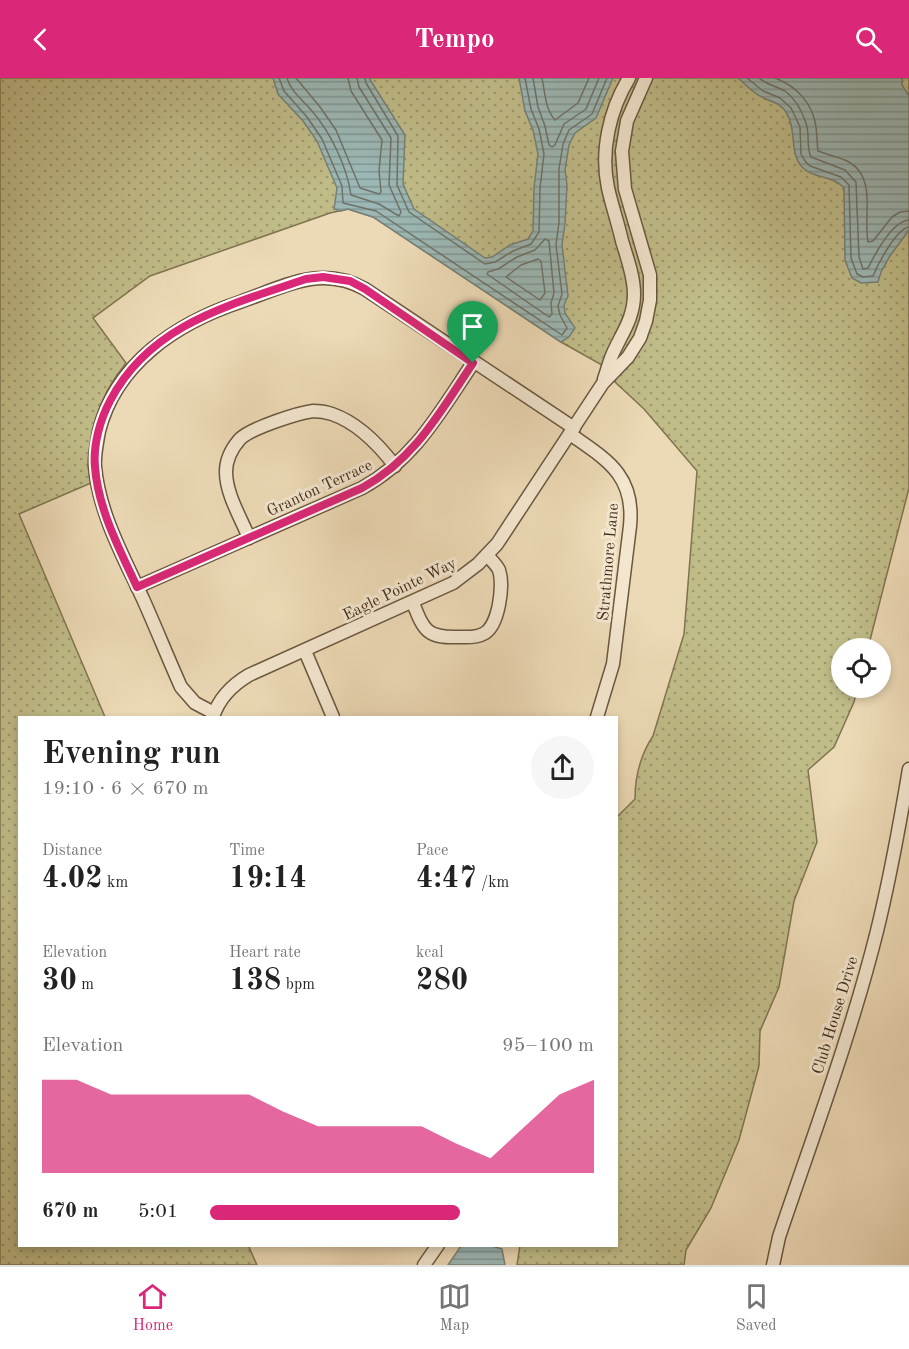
<!DOCTYPE html>
<html lang="en">
<head>
<meta charset="utf-8">
<style>
  :root { --surface:#fff; --page:#f6f6f6; --text:#222; --muted:#767676; --line:#e0e0e0; --accent:#db2777 }
  body { margin:0; font-family:"Old Standard TT",serif; background:var(--page); color:var(--text); height:100vh; display:flex; flex-direction:column; font-size:22px; white-space:nowrap }
  * { box-sizing:border-box; margin:0 }
  p { font-size:20px; color:var(--muted) }
  .icon { flex:none; width:33px; height:33px; fill:none; stroke:currentColor; stroke-width:2; stroke-linecap:round; stroke-linejoin:round }
  .map { position:relative; flex:1; overflow:hidden }
  .drawer { position:absolute; left:18px; top:638px; width:600px; height:531px; display:flex; flex-direction:column; background:var(--surface); border-radius:0px; box-shadow:0 3px 9px #0003 }
  .drawer>* { flex:none }
  .controls { position:absolute; left:831px; top:560px; display:grid; gap:12px }
  .controls a { display:grid; place-items:center; width:60px; height:60px; border-radius:50%; background:var(--surface); box-shadow:0 3px 9px #0003; font-size:30px }
  .pin { position:absolute; display:grid; place-items:center; width:51px; height:51px; color:#fff; margin:-62px -26px; border-radius:50% 50% 50% 0; rotate:-45deg; box-shadow:0 0 6px #0007 }
  .pin .icon { rotate:45deg }
  .round { display:grid; place-items:center; flex:none; width:63px; height:63px; border-radius:32px; background:var(--page) }
  .summary { display:flex; align-items:center; justify-content:space-between; height:102px; padding:0 24px }
  h1 { font-size:33px; font-weight:700; line-height:45px }
  .stats { display:grid; grid-template-columns:repeat(3,1fr); gap:9px; height:102px; padding:6px 24px }
  .stats div { display:grid; align-content:center }
  .stats b { font-size:30px; font-weight:700 }
  .stats small { font-size:16px; font-weight:400 }
  .stats p { font-size:16px }
  .chart { height:168px; padding:12px 24px }
  .chart p { display:flex; justify-content:space-between }
  .chart svg { width:100%; height:108px; margin-top:6px; fill:var(--accent); opacity:.7 }
  ul { padding:0 24px; list-style:none; font-size:20px }
  li { display:grid; grid-template-columns:96px 72px 1fr; align-items:center; height:45px }
  li i { height:15px; border-radius:8px; background:var(--accent) }
  header { display:flex; justify-content:space-between; align-items:center; height:78px; padding:0 24px; background:var(--accent); color:#fff; font-size:27px; font-weight:700 }
  .tabs { display:flex; justify-content:space-around; align-items:center; height:84px; border-top:2px solid var(--line); background:var(--surface); font-size:16px; color:var(--muted) }
  .tabs a { display:grid; justify-items:center; gap:3px }
  .tabs .on { color:var(--accent) }
  .map>svg:first-child { display:block }
  .grass { fill:url(#grass-dots); stroke:#807450; stroke-width:1.5 }
  .water { fill:url(#water-rules); stroke:#778077; stroke-width:1.5 }
  .lines { fill:none; stroke-linecap:round; stroke-linejoin:round }
  .shore { stroke:#6e7267; stroke-width:1.5 }
  .minor-casing { stroke:#6b573f; stroke-width:15 }
  .minor { stroke:#f3e6cf; stroke-width:12 }
  .route-casing { stroke:#fff; stroke-width:12 }
  .route { stroke:#db2777; stroke-width:8 }
  .labels { text-anchor:middle; stroke-width:6; stroke-linejoin:round; paint-order:stroke }
  .street-label { font-size:16px; fill:#402c18; stroke:#f3e6cf }
</style>
</head>
<body>
<header><svg class="icon" aria-label="back" viewBox="0 0 24 24"><path d="M15 5l-7 7 7 7"/></svg>Tempo<svg class="icon" aria-label="search" viewBox="0 0 24 24"><circle cx="10" cy="10" r="6"/><path d="M15 15l6 6"/></svg></header>
<div class="map">
<svg width="909" height="1187" viewBox="0 0 909 1187">
  <defs>
    <pattern id="grass-dots" width="8" height="8" patternUnits="userSpaceOnUse" patternTransform="scale(1.5)"><rect width="8" height="8" fill="#c0bc88"/><path d="M2 2h.1M6 6h.1" fill="none" stroke="#9d996e" stroke-width="1.8" stroke-linecap="round"/></pattern>
    <pattern id="water-rules" width="6" height="5" patternUnits="userSpaceOnUse" patternTransform="scale(1.5)"><rect width="6" height="5" fill="#9cb8b6"/><path d="M0 2.5h6" fill="none" stroke="#819693"/></pattern>
  </defs>
  <rect width="100%" height="100%" fill="#ecd9b5"/>
  <filter id="stains"><feTurbulence type="fractalNoise" baseFrequency=".00333" numOctaves="4"/><feColorMatrix values="0 0 0 0 .2 0 0 0 0 .09 0 0 0 0 .02 0 0 0 .5 -.17"/></filter>
  <radialGradient id="worn" r=".72"><stop offset=".6" stop-color="#630" stop-opacity="0"/><stop offset="1" stop-color="#630" stop-opacity=".3"/></radialGradient>
  <!-- grass -->
  <path class="grass" d="M 0,0 L 909,0 L 909,410 L 868,570 L 842,570 L 842,609 L 858,609 L 854,624 L 834,669 L 808,692 L 817,764 L 794,823 L 779,909 L 760,953 L 759,988 L 739,1062 L 711,1130 L 686,1172 L 684,1187 L 517,1187 L 520,1167 L 616,1167 L 617,739 L 635,721 C 635,699 641,676 653,658 L 684,556 L 697,393 L 644,331 L 616,305 L 602,287 L 561,264 L 373,139 L 348,131 L 330,135 L 150,198 L 93,240 L 126,285 C 95,323 88,358 91,405 L 19,436 L 105,639 L 20,639 L 20,1167 L 248,1167 L 257,1187 L 0,1187 Z"/>
  <!-- water -->
  <g class="water">
    <polygon points="273,0 369,0 405,57 403,106 414,131 485,180 492,179 510,167 528,161 533,153 534,110 538,76 533,52 525,33 519,0 613,0 596,40 575,55 569,67 565,92 567,107 565,145 562,167 568,218 564,227 565,235 575,250 569,259 561,264 373,139 348,131 341,133 334,131 337,110 317,63 303,43 278,16"/>
    <path d="M 738,0 L 902,0 L 902,7 L 909,18 L 909,152 L 890,178 L 881,194 L 878,204 L 861,205 L 852,200 L 845,182 L 844,110 C 833,97 813,101 802,89 C 789,75 797,52 787,36 C 781,24 770,24 760,18 C 752,14 745,6 738,0 Z"/>
    <polygon points="489,1167 502,1171 505,1187 448,1187 461,1168"/>
  </g>
  <g class="lines">
    <!-- shore -->
    <g class="shore">
      <polyline points="279,0 284,13 307,39 322,61 342,108 343,125 376,133 562,257 567,250 560,237 558,228 562,216 556,167 559,144 559,91 563,66 569,52 592,36 607,0"/>
      <path d="M 287,0 C 291,14 303,22 312,33 C 331,55 347,89 351,117 L 379,126 L 399,138 L 401,134 L 389,107 L 391,60 L 359,9 L 357,0"/>
      <polyline points="296,0 320,29 336,52 360,110 379,116 381,114 379,93 382,62 351,13 348,0"/>
      <polyline points="365,0 366,5 398,58 397,107 409,134 485,186 495,184 513,173 531,166 539,154 540,110 544,76 539,51 531,31 525,0"/>
      <polyline points="533,0 538,29 545,48 549,67 552,69 555,67 564,46 586,31 599,0"/>
      <path d="M 542,0 C 545,14 545,31 555,42 L 578,25 L 589,0"/>
      <path d="M 747,0 L 763,13 L 780,20 L 791,30 L 800,49 L 801,76 L 805,83 L 810,88 L 841,99 L 849,107 L 851,180 L 857,196 L 863,199 L 873,198 C 878,186 896,151 909,149"/>
      <path d="M 759,0 C 767,7 776,8 785,13 C 796,21 802,33 806,45 C 810,56 806,69 811,79 L 845,92 L 856,104 L 859,179 L 863,191 L 868,190 C 875,176 892,143 909,142"/>
      <path d="M 775,0 C 797,8 813,26 816,49 C 817,57 817,65 818,73 C 828,77 840,79 849,84 C 877,100 863,138 868,164 L 873,163 L 892,139 L 900,134 L 909,133"/>
      <polygon points="545,161 549,163 554,215 551,225 552,236 549,239 487,196 488,194 498,191 517,179 535,172"/>
      <polygon points="538,181 541,183 545,215 540,222 506,199 521,187"/>
    </g>
    <defs>
      <g id="minor">
        <path d="M 604,301 C 607,293 609,284 613,275 C 622,255 634,240 634,216 C 634,198 627,180 622,163 C 618,145 612,128 608,110 C 600,73 610,31 629,0"/>
        <path d="M 570,356 C 607,382 635,397 630,448 L 613,586 L 597,639"/>
        <path d="M 249,460 C 241,440 226,416 226,394 C 226,382 232,370 240,361 C 251,350 298,335 313,333 C 319,333 326,334 332,336 C 358,345 379,367 395,388"/>
        <path d="M 137,509 L 362,410 C 415,381 440,334 473,285"/>
        <path d="M 413,525 C 424,553 427,560 459,559 C 467,559 476,560 483,556 C 499,549 504,507 499,492 C 496,486 491,482 487,477"/>
        <polyline points="305,573 333,639"/>
        <path d="M 214,635 L 195,625 L 181,609 C 168,580 156,550 143,521 C 124,480 99,435 95,389 C 94,378 97,365 99,353 C 116,285 177,245 240,224 C 283,209 321,186 365,211 L 574,350"/>
        <path d="M 213,639 C 219,620 232,607 249,597 L 453,505 L 478,486 L 497,466 L 603,305 L 628,279 L 640,260 L 646,243 L 650,222 L 650,197 L 625,111 L 622,73 L 627,43 L 646,0"/>
        <polyline points="424,1187 438,1167"/>
        <path d="M 773,1187 L 779,1159 C 813,1058 851,957 877,853 C 890,800 900,745 909,691"/>
      </g>
    </defs>
    <!-- minor casing -->
    <use href="#minor" class="minor-casing"/>
    <!-- minor -->
    <use href="#minor" class="minor"/>
  </g>
  <g class="lines">
    <defs>
      <path id="route" d="M 323,199 L 350,203 L 365,211 L 473,285 C 440,334 415,381 362,410 L 137,509 C 120,472 98,431 95,389 C 93,367 100,342 110,323 C 150,246 230,227 306,201 Z"/>
    </defs>
    <!-- route casing -->
    <use href="#route" class="route-casing"/>
    <!-- route -->
    <use href="#route" class="route"/>
  </g>
  <g class="labels">
    <!-- street labels -->
    <g class="street-label">
      <text transform="translate(319 409) rotate(-25)" y="6">Granton Terrace</text>
      <text transform="translate(607 484) rotate(-85)" y="6">Strathmore Lane</text>
      <text transform="translate(399 510) rotate(-26)" y="6">Eagle Pointe Way</text>
      <text transform="translate(834 937) rotate(-73)" y="6">Club House Drive</text>
    </g>
  </g>
  <rect width="100%" height="100%" filter="url(#stains)"/>
  <rect width="100%" height="100%" fill="url(#worn)"/>
</svg>
<div class="controls">
<a><svg class="icon" aria-label="locate" viewBox="0 0 24 24"><circle cx="12" cy="12" r="6"/><path d="M12 2v4M12 18v4M2 12h4M18 12h4"/></svg></a>
</div>
<div class="pin" style="left:473px;top:285px;background:#1e9e55"><svg class="icon" aria-label="arrive" viewBox="0 0 24 24"><path d="M6 21V4h12l-3 4 3 4H6"/></svg></div>
<section class="drawer">
<div class="summary"><div><h1>Evening run</h1><p>19:10 · 6 × 670 m</p></div><a class="round"><svg class="icon" aria-label="share" viewBox="0 0 24 24"><path d="M12 15V3M7 8l5-5 5 5M5 13v7h14v-7"/></svg></a></div>
<div class="stats">
<div><p>Distance</p><b>4.02<small> km</small></b></div>
<div><p>Time</p><b>19:14</b></div>
<div><p>Pace</p><b>4:47<small> /km</small></b></div>
</div>
<div class="stats">
<div><p>Elevation</p><b>30<small> m</small></b></div>
<div><p>Heart rate</p><b>138<small> bpm</small></b></div>
<div><p>kcal</p><b>280</b></div>
</div>
<div class="chart"><p><span>Elevation</span>95–100 m</p>
<svg viewBox="0 0 160 44" preserveAspectRatio="none"><path d="M0 44V6L10 6L20 12L30 12L40 12L50 12L60 12L70 19L80 25L90 25L100 25L110 25L120 32L130 38L140 25L150 12L160 6V44z"/></svg>
</div>
<ul>
<li><b>670 m</b>5:01<i style="width:65%"></i></li>
</ul>
</section>
</div>
<nav class="tabs">
<a class="on"><svg class="icon" aria-label="home" viewBox="0 0 24 24"><path d="M3 11l9-7 9 7M6 9v11h12V9"/></svg>Home</a>
<a><svg class="icon" aria-label="map" viewBox="0 0 24 24"><path d="M3 6l6-2 6 2 6-2v14l-6 2-6-2-6 2zM9 4v14M15 6v14"/></svg>Map</a>
<a><svg class="icon" aria-label="saved" viewBox="0 0 24 24"><path d="M7 4h10v16l-5-4-5 4z"/></svg>Saved</a>
</nav>
</body>
</html>
